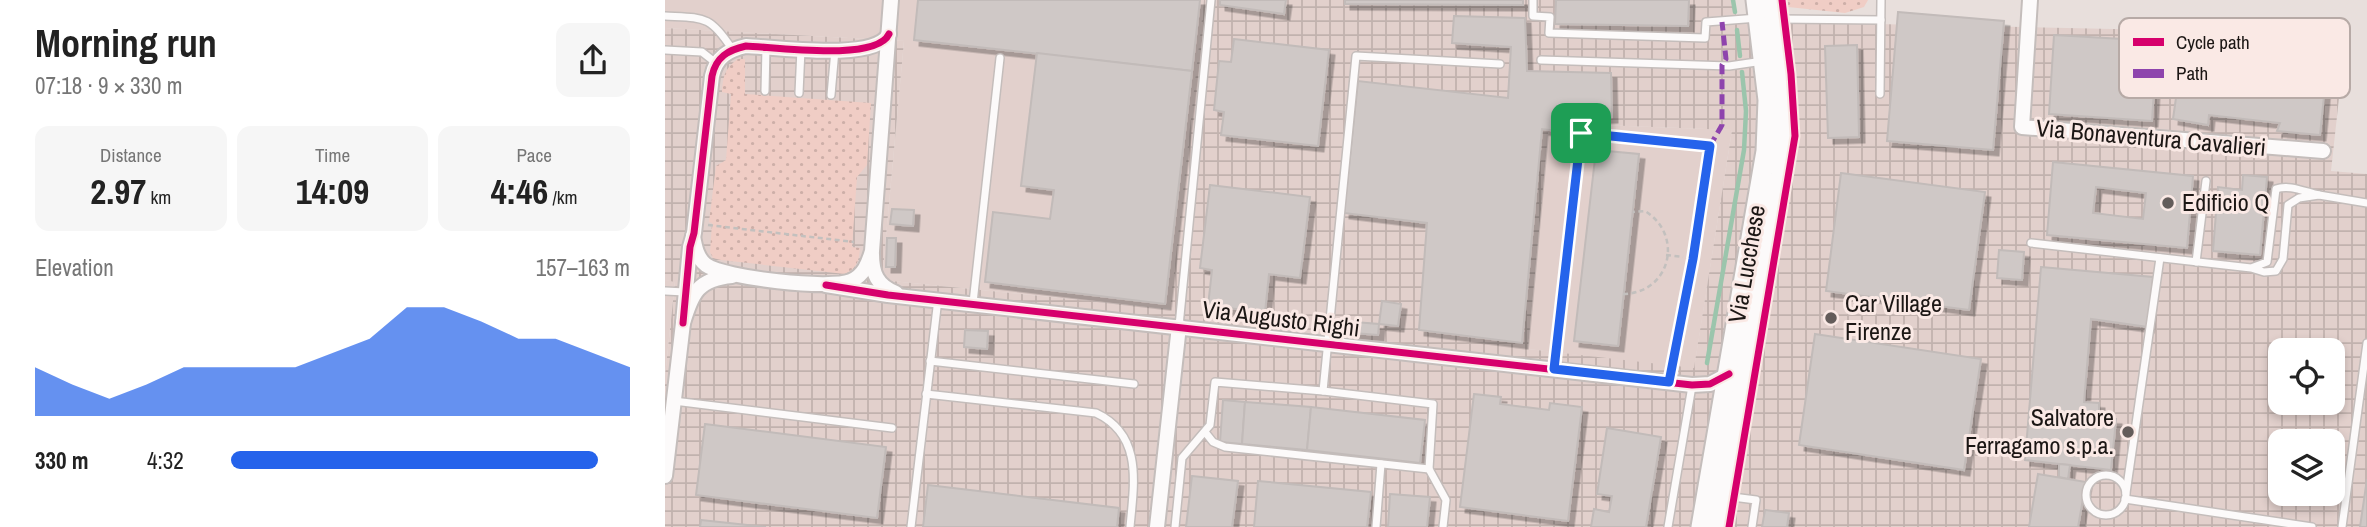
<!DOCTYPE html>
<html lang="en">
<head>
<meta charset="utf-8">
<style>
  :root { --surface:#fff; --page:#f6f6f6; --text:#222; --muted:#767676; --accent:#2563eb }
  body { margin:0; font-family:"Archivo Narrow",sans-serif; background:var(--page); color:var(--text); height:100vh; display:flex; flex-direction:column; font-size:26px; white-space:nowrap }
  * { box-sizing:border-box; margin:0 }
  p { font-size:23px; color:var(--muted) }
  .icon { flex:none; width:38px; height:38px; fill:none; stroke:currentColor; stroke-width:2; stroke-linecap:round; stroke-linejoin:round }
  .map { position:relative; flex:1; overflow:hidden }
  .sheet { display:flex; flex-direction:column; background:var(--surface); width:665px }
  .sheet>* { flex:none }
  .buttons { position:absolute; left:1603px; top:338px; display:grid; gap:14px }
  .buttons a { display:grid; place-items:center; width:77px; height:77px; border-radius:14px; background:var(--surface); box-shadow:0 4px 10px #0003; font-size:35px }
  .pin { position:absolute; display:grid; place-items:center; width:60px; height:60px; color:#fff; margin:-30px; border-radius:14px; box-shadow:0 4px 10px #0006 }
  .round { display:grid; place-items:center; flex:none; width:74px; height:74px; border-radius:14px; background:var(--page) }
  .overview { display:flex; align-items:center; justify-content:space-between; height:119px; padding:0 35px }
  h1 { font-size:38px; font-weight:700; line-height:52px }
  .metrics { display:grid; grid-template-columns:repeat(3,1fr); gap:10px; height:119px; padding:7px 35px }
  .metrics div { display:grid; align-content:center; border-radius:14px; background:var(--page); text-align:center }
  .metrics b { font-size:35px; font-weight:700 }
  .metrics small { font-size:19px; font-weight:400 }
  .metrics p { font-size:19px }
  .chart { height:196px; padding:14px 35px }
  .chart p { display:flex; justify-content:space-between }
  .chart svg { width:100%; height:126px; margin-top:7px; fill:var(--accent); opacity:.7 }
  ul { padding:0 35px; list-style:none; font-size:23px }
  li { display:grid; grid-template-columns:112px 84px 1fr; align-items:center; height:52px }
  li i { height:18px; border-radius:9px; background:var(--accent) }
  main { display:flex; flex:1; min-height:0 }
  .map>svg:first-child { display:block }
  .built { fill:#e2d0cc }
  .industrial { fill:url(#industrial-grid); fill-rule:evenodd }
  .grass { fill:url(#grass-dots) }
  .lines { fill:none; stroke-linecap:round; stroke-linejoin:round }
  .stream { stroke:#9bc5ac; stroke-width:4.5 }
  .building { fill:#cfc8c6; stroke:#c2bbb9; stroke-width:2; fill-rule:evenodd; filter:url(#shadow) }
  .lane-casing { stroke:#c4bdbb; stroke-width:10 }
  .street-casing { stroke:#c4bdbb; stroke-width:18 }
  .secondary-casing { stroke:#c4bdbb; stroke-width:23 }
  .path { stroke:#c3c0be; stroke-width:2.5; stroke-dasharray:5 3.5; stroke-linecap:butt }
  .lane { stroke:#fcfafa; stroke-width:7 }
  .street { stroke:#fcfafa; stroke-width:14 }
  .secondary { stroke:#fcfafa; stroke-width:19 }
  .quiet { stroke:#8e44ad; stroke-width:5; stroke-dasharray:10 5; stroke-linecap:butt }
  .cycleway-casing { stroke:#fae9e5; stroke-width:11 }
  .cycleway { stroke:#d6006c; stroke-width:7 }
  .route-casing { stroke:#fff; stroke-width:14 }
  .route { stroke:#2563eb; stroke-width:9 }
  .poi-dot { fill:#635c5a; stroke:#fae9e5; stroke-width:2.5 }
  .labels { text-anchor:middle; stroke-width:6; stroke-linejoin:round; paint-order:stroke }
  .street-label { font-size:24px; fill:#1b1614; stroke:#fae9e5 }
  .poi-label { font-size:24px; fill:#1b1614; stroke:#fae9e5; text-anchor:start }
  .key { fill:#fae9e5; stroke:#b7aaa6; stroke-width:2 }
  .key-label { font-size:19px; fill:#1b1614 }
</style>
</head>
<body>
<main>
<section class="sheet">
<div class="overview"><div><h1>Morning run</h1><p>07:18 · 9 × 330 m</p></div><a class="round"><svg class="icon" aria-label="share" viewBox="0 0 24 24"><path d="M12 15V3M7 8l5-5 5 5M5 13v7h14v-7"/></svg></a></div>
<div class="metrics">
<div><p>Distance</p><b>2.97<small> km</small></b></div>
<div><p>Time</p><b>14:09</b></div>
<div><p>Pace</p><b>4:46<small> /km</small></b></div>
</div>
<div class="chart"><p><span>Elevation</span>157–163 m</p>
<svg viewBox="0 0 160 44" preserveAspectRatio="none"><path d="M0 44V27L10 33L20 38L30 33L40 27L50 27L60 27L70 27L80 22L90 17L100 6L110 6L120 11L130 17L140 17L150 22L160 27V44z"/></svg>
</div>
<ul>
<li><b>330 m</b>4:32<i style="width:92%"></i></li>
</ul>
</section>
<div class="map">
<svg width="1702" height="527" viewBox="0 0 1702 527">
  <defs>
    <pattern id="industrial-grid" width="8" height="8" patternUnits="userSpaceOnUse" patternTransform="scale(1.75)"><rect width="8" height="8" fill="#e2d0cc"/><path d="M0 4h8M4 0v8" fill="none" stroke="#c1b2ae"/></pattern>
    <pattern id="grass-dots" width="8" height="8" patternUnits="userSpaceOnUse" patternTransform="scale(1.75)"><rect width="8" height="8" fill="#f0cdc5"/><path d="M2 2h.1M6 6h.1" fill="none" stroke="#cdafa8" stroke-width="1.8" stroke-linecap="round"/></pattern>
    <filter id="shadow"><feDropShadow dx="5.5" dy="5.5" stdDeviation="0" flood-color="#0004"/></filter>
  </defs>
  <rect width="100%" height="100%" fill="#e8dfdc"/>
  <!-- built -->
  <g class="built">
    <polygon points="0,0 539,0 506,309 217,280 239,41 0,28"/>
    <polygon points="884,123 1067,130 1029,369 863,349"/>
    <polygon points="0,280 10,281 0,376"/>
  </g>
  <!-- industrial -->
  <path class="industrial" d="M 539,0 L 1068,0 L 1072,21 L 1681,34 L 1666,171 L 1702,174 L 1702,527 L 0,527 L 0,376 L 10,282 L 0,280 L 0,28 L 239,41 L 217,280 L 505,309 ZM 884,123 L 1067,130 L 1029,368 L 863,349 ZM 1615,350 L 1668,350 L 1668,402 L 1615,402 ZM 1615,441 L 1668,441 L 1668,494 L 1615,494 Z"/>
  <!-- grass -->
  <g class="grass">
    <polygon points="1122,0 1203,0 1199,7 1180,13 1123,7"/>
    <path d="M 73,59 L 80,59 L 80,94 L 206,103 L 202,165 L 192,177 L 187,247 L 195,248 C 194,261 192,268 180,274 L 56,260 L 48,258 L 45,252 L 47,223 L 44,222 L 51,166 L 61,160 L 66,94 L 57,92 C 58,76 60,68 73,59 Z"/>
  </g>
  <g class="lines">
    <!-- stream -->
    <g class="stream">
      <polyline points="1068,0 1070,12"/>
      <polyline points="1072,30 1075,56"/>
      <polyline points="1042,363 1079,150 1081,111 1077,72"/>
    </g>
  </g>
  <!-- building -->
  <g class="building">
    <polygon points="253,0 535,0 527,71 249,40"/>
    <polygon points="555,0 621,0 619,14 555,5"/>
    <polygon points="680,0 858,0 858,5 680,4"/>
    <polygon points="891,0 1024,0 1023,26 890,24"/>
    <polygon points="1233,12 1339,21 1328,150 1222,141"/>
    <polygon points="789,16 860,18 862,71 946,73 947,117 892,120 893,131 877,129 857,343 754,330 762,223 679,213 693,81 843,98 846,47 787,43"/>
    <polygon points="1520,34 1664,47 1655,135 1612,131 1615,123 1544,115 1543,125 1508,119"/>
    <polygon points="1389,35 1492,41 1487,121 1384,114"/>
    <polygon points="569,39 664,50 653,146 556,135 559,112 549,110 554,61 566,62"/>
    <polygon points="1192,45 1194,137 1163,138 1160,46"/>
    <polygon points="372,53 527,71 500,304 320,282 328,212 385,219 389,190 356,186"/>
    <polygon points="931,150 974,154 953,346 909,341"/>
    <path d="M 1388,162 L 1528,176 L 1522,248 L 1382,235 ZM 1431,187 L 1481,193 L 1478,219 L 1428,213 Z"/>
    <polygon points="1176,173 1320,192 1304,310 1161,291"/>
    <polygon points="1578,175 1602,177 1595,255 1548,251 1553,187 1577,190"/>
    <polygon points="545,185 645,197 635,278 604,274 600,312 543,306 547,270 535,268"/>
    <polygon points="227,209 249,210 248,226 225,224"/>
    <polygon points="222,238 231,238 230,267 221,267"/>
    <polygon points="1334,250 1359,252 1357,280 1332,278"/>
    <polygon points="1376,267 1488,277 1483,327 1426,319 1419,402 1434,403 1434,418 1451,419 1446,470 1360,460"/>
    <polygon points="717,301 736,304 733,326 714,324"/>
    <polygon points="677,321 714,324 713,335 676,332"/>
    <polygon points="300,330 323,331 322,349 299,347"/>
    <polygon points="1150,334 1316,359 1299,470 1134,445"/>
    <polygon points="809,394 836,397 835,404 884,410 885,403 917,407 903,521 795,507"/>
    <polygon points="558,400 580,402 577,444 555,442"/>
    <polygon points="580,402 646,407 642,450 577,444"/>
    <polygon points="646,407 760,420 755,463 642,450"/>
    <polygon points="40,424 221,447 212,518 31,495"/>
    <polygon points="942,428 996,437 981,527 926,527 929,509 944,512 947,496 932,494"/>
    <polygon points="1394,464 1405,465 1403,479 1394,477"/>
    <polygon points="1373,474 1421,482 1413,527 1364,527"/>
    <polygon points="527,476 573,481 567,527 521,527"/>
    <polygon points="1702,479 1702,527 1695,527"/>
    <polygon points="593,481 706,492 702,527 589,527"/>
    <polygon points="263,485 454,508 452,527 258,527"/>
    <polygon points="725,494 765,497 762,527 723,527"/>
    <polygon points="1100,510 1124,513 1122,527 1097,527"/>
    <polygon points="36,520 101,527 35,527"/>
  </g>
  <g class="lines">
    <defs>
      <g id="lane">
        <polyline points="868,0 868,16 885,17 884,33 1040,38 1041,22 1093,18"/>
        <path d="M 0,16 C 39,18 45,15 67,49"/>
        <polyline points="1110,19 1216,20"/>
        <polyline points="0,50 37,52 51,63"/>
        <polyline points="876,60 1064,66 1098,61"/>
        <polyline points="100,91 101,47"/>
        <polyline points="134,93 136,49"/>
        <polyline points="1215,94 1216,0"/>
        <polyline points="166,95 170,50"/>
        <polyline points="1654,195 1702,203"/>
        <path d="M 1366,243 L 1586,268 L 1599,272 L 1611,271 L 1618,259 L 1623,205 L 1634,198 L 1654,195 C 1640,192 1624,184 1611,189 L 1602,262 L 1586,268"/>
        <polyline points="1531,262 1541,181"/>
        <polyline points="0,291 20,292"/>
        <polyline points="308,303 335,58"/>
        <polyline points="514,326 546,0"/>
        <polyline points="265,361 469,384"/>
        <polyline points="889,369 916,133 1045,146 1028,259 1004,382"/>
        <polyline points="658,391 768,404 764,469 781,500 778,527"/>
        <path d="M 261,394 L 431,413 C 478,435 469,483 465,527"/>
        <polyline points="9,401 227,428"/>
        <polyline points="540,432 548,442 560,447 764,469"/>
        <circle cx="1441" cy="495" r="20"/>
        <polyline points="1461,493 1495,258"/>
        <polyline points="1060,496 1091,500 1087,527"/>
        <polyline points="1460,499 1647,527"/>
        <polyline points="246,527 273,299"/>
        <polyline points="510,527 517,458 545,425 550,382 658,391 691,56 835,64"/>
        <polyline points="711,527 716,464"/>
        <polyline points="1003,527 1027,386"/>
        <polyline points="1677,527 1702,343"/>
      </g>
      <g id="street">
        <polyline points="1365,0 1357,127 1658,151"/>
        <path d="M 28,236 C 30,247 32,258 41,265 C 59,278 166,290 186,281 C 199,275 203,264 207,251 L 226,0"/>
        <path d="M 207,254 C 207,273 212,286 231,293"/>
        <polyline points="161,285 223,295 1027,385 1045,384 1064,374"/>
        <path d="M 18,323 L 25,247 L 29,233 L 47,76 C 51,57 63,50 81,46 C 109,47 211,62 224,34"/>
        <path d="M 0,476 L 18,323 C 27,293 33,279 67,276"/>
        <polyline points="492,527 514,326"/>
      </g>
      <g id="secondary">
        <polyline points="1036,527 1101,151 1103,100 1091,0"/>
        <polyline points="1054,527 1115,175 1120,134 1120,101 1107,0"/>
      </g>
    </defs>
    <!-- lane casing -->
    <use href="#lane" class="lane-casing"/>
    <!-- street casing -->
    <use href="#street" class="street-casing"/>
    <!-- secondary casing -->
    <use href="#secondary" class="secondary-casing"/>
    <!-- path -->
    <g class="path">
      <polyline points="43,225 189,242"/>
      <polyline points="1001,255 1018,257"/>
      <path d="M 958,294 C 1006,293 1019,235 980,211 L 968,212"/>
    </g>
    <!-- lane -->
    <use href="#lane" class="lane"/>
    <!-- street -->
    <use href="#street" class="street"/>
    <!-- secondary -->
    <use href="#secondary" class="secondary"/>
    <!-- quiet -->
    <polyline class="quiet" points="1045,146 1057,125 1057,65 1061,59 1057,22"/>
    <defs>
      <g id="cycleway">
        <polyline points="161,285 223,295 1027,385 1045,384 1064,374"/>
        <path d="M 18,323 L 25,247 L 29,233 L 47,76 C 51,57 63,50 81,46 C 109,47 211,62 224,34"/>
        <polyline points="1064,527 1130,136 1126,74 1117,0"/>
      </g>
    </defs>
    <!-- cycleway casing -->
    <use href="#cycleway" class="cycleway-casing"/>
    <!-- cycleway -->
    <use href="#cycleway" class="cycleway"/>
  </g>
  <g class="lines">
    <defs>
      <polygon id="route" points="916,133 1045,146 1028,259 1004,382 889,369"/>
    </defs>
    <!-- route casing -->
    <use href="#route" class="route-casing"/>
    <!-- route -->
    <use href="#route" class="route"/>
  </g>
  <!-- markers -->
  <g class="poi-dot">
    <circle cx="1503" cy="203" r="7"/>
    <circle cx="1166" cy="318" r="7"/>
    <circle cx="1463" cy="432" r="7"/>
  </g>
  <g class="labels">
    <!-- street labels -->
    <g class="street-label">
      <text transform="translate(1486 138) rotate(5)" y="8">Via Bonaventura Cavalieri</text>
      <text transform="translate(1082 264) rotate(-80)" y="8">Via Lucchese</text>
      <text transform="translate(616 319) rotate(7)" y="8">Via Augusto Righi</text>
    </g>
    <!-- poi labels -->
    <g class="poi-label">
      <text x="1517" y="211">Edificio Q</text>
      <text x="1180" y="312">Car Village<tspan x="1180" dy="28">Firenze</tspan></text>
      <text x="1449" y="426" text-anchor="end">Salvatore<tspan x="1449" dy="28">Ferragamo s.p.a.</tspan></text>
    </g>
  </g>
  <!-- legend -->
  <rect x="1454" y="18" width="231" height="80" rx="10" class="key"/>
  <rect x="1468" y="38" width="31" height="8" fill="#d6006c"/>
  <rect x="1468" y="69" width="31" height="9" fill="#8e44ad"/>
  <g class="key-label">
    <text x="1511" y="49">Cycle path</text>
    <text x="1511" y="80">Path</text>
  </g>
</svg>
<div class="buttons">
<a><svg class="icon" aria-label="locate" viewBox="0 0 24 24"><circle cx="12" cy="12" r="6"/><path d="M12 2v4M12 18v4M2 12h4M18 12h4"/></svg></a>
<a><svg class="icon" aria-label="layers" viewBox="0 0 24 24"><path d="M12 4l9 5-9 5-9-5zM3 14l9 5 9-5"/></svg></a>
</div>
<div class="pin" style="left:916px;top:133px;background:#1e9e55"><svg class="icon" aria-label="arrive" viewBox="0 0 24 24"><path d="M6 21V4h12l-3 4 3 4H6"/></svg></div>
</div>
</main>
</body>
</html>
